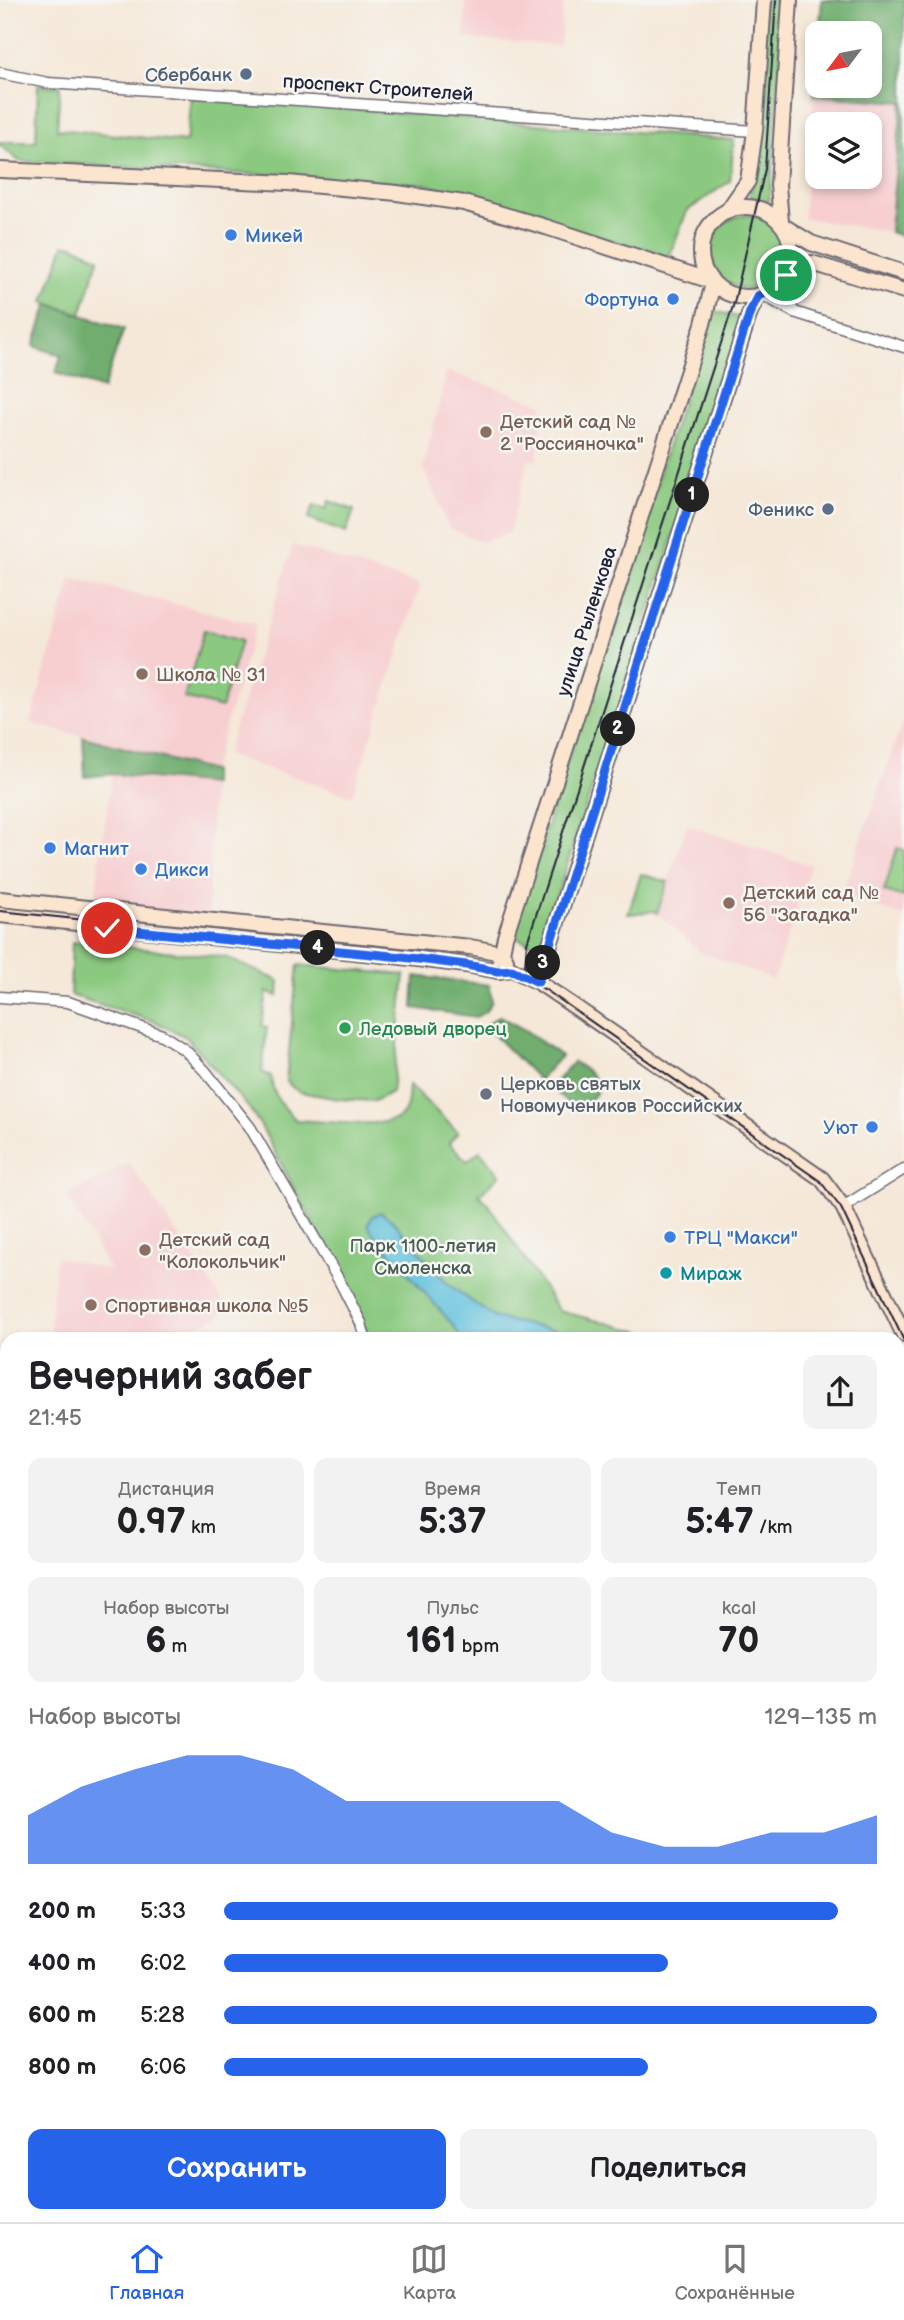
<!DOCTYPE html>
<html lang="ru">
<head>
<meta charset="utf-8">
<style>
  :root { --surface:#fff; --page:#f2f2f2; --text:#202124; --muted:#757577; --line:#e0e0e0; --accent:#2563eb }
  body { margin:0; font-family:"Balsamiq Sans",sans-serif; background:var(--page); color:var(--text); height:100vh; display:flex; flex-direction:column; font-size:26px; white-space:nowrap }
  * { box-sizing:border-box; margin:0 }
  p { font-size:23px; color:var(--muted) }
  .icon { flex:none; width:38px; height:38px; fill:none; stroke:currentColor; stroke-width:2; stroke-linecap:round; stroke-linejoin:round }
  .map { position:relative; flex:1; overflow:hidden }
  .side { position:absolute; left:0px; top:1332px; width:905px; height:891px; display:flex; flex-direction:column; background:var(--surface); border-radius:21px 21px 0 0; box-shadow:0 4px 10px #0003 }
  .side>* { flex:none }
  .needle { width:46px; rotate:238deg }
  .tools { position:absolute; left:805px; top:21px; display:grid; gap:14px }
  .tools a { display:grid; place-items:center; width:77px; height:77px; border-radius:14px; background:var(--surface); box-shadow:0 4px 10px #0003; font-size:35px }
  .pin { position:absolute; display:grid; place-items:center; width:60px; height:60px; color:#fff; margin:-30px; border:4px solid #fff; border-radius:50%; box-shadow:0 2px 7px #0007 }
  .km { position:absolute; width:35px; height:35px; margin:-18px; border-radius:50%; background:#222; color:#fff; font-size:19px; line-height:35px; text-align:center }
  .round { display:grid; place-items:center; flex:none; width:74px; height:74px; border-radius:14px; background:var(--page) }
  .summary { display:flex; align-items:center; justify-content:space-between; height:119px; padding:0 28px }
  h1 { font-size:38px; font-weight:700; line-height:52px }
  .stats { display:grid; grid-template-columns:repeat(3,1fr); gap:10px; height:119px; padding:7px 28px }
  .stats div { display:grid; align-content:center; border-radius:14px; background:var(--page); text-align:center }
  .stats b { font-size:35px; font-weight:700 }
  .stats small { font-size:19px; font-weight:400 }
  .stats p { font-size:19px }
  .chart { height:196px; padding:14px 28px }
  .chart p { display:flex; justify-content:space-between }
  .chart svg { width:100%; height:126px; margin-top:7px; fill:var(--accent); opacity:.7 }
  .button { display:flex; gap:14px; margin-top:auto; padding:14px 28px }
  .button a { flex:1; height:80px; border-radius:14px; background:var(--accent); color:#fff; font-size:28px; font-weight:700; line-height:80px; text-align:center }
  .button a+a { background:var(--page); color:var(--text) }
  ul { padding:0 28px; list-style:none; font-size:23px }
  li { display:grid; grid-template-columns:112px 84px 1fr; align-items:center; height:52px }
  li i { height:18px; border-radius:9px; background:var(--accent) }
  .tab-bar { display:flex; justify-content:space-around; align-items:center; height:98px; border-top:2px solid var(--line); background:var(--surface); font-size:19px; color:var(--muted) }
  .tab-bar a { display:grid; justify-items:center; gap:4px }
  .tab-bar .on { color:var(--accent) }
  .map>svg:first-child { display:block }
  .built { fill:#f7cfd1; fill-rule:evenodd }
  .industrial { fill:#d2bdc6 }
  .green { fill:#8bc980; stroke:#56765e; stroke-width:2 }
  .forest { fill:#70ad6e; stroke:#496854; stroke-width:2 }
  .water { fill:#5cbfdb; stroke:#3f708b; stroke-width:2 }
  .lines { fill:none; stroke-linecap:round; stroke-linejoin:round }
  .river { stroke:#5cbfdb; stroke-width:14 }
  .street-casing { stroke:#6c6772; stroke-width:13 }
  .secondary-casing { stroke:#6c6772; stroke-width:18 }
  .primary-casing { stroke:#6c6772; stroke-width:19 }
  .street { stroke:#fff; stroke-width:10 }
  .secondary { stroke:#fbe5cf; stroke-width:14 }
  .primary { stroke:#f6be86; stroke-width:16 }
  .tram { stroke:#22223b; stroke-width:2 }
  .route-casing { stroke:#fff; stroke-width:14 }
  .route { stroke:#2563eb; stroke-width:9 }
  .service-dot { fill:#5c6f8a; stroke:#f6f6f2; stroke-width:2.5 }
  .shop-dot { fill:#3f7fe0; stroke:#f6f6f2; stroke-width:2.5 }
  .education-dot { fill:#8d6e63; stroke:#f6f6f2; stroke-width:2.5 }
  .leisure-dot { fill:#2e9e5b; stroke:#f6f6f2; stroke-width:2.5 }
  .worship-dot { fill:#6b7280; stroke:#f6f6f2; stroke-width:2.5 }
  .culture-dot { fill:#0f9aa8; stroke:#f6f6f2; stroke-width:2.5 }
  .labels { text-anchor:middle; stroke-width:5; stroke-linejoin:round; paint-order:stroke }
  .service-label { font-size:19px; fill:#4e5e75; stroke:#f6f6f2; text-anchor:end }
  .street-label { font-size:19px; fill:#22223b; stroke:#f6f6f2 }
  .shop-label { font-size:19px; fill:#366cbe; stroke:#f6f6f2; text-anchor:start }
  .education-label { font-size:19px; fill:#785e54; stroke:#f6f6f2; text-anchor:start }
  .leisure-label { font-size:19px; fill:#27864d; stroke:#f6f6f2; text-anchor:start }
  .worship-label { font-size:19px; fill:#5b616d; stroke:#f6f6f2; text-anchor:start }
  .park-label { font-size:19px; fill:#475c53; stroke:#f6f6f2 }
  .culture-label { font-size:19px; fill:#0d838f; stroke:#f6f6f2; text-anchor:start }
</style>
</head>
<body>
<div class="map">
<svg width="904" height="2222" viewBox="0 0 904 2222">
  <rect width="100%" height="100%" fill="#f6f6f2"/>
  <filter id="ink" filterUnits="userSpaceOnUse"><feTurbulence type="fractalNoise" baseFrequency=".0143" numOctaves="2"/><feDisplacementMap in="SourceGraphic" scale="14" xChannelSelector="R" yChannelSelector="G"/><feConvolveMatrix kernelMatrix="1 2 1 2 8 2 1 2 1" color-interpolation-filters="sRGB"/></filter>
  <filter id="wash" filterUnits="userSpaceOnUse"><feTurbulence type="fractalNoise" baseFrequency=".00686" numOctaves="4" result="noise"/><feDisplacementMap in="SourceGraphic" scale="28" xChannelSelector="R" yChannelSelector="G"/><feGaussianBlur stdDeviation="1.57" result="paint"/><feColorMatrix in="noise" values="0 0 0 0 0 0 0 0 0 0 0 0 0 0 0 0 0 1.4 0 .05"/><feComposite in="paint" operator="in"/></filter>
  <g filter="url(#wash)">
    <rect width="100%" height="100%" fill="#f5e8d8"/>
    <!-- built -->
    <g class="built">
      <polygon points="466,0 563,0 560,46 464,38"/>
      <path d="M 814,95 L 902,102 L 890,232 L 803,218 ZM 817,124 L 870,124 L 870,177 L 817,177 Z"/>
      <polygon points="447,371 543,404 537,461 528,460 509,533 482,542 449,528 423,467"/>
      <polygon points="293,545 420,585 352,796 226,755"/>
      <polygon points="71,578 256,624 212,771 30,723"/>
      <polygon points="904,718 904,916 841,896"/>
      <polygon points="112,774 212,784 208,917 94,904"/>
      <polygon points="687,825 811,865 773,980 700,952 657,913"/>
      <polygon points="129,1163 229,1310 178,1339 49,1339 56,1257 110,1270 67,1196"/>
      <polygon points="7,1735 7,1877 0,1877 0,1799"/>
      <polygon points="904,1947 904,2048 898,2044 898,1958"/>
      <polygon points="898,2067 904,2070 904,2211 898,2207"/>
    </g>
    <!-- industrial -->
    <polygon class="industrial" points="0,1544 7,1544 5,1630 0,1629"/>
    <!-- green -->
    <g class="green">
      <polygon points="765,0 785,0 772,173 769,201 765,203 749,196 753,183"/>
      <polygon points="38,85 60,87 57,129 186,142 191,96 734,140 730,181 687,211 669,257 425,184 19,161 0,145 0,142 36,142"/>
      <circle cx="748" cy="252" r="37"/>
      <polygon points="64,245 73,245 99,258 81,314 44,302"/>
      <polygon points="711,310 744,319 540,948 512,936"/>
      <polygon points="329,501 354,510 346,533 308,519 314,505 326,509"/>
      <polygon points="204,630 241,641 221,708 184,698"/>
      <polygon points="897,848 904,850 904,897 884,891"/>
      <polygon points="641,874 668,882 657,913 655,911 628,914"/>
      <path d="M 72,942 L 225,957 L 279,981 L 278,996 L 267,992 L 262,1026 L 267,1027 L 262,1072 L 271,1076 C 272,1096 283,1107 296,1120 C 318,1121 386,1129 401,1116 C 409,1109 408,1095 409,1085 L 458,1132 L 449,1143 L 467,1161 L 480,1151 L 500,1175 L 479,1195 L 487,1202 L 559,1311 L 653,1335 L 656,1339 L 370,1339 L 343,1280 L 261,1126 L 249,1108 L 186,1037 L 156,1022 L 70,995 Z"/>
      <polygon points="298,965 405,975 392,1092 374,1101 339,1099 300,1092 293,1088 286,1081"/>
    </g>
    <!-- forest -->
    <g class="forest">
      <polygon points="822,0 904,0 904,237 890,232 902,102 814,95 817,52 817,86 870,86 870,33 819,33"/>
      <polygon points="48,304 124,329 103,389 56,373 61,356 34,346"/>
      <polygon points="83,737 212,771 212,784 112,774 85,777"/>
      <polygon points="415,976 489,985 492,1001 485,1012 476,1017 413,1008"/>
      <polygon points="499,1016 525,1030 561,1056 539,1080 485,1026"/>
      <path d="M 573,1062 C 587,1070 598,1075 596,1094 L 576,1111 L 551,1087 Z"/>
    </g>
    <!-- water -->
    <polygon class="water" points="381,1212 393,1221 447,1283 495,1318 597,1339 462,1339 452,1324 371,1231 368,1224 373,1216"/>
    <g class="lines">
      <!-- river -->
      <polyline class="river" points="898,1501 904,1503"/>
    </g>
  </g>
  <g filter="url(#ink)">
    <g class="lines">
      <defs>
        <g id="street">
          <polyline points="0,73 48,83 755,131"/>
          <path d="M 786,275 C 784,290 787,299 794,312"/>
          <polyline points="763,295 794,312 904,347"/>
          <polyline points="0,997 68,1002 162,1035 185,1050 206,1072 250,1127 340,1282 361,1323 365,1339"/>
          <polyline points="843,1207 904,1169"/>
          <polyline points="898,1604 904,1608"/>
          <polyline points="397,2222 400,2216"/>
        </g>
        <g id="secondary">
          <polyline points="0,170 288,183 397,193 464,203 546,227 711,281"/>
          <circle cx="746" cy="252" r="45"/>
          <polyline points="728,210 748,181 755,131 764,0"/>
          <polyline points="781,222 778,185 790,0"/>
          <polyline points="785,227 811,243 904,273"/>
          <polyline points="789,267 812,263 904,291"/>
          <polyline points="0,899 470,947 502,953 506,960"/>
          <polyline points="0,915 402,957 466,965 498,971 512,969 538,982 578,1009 822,1179 843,1207 904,1335"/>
          <polyline points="498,971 505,937 703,324 713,283"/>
          <polyline points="538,982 750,312 758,296"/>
          <polyline points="898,1927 904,1917"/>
          <polyline points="729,2222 733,2216"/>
        </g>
        <g id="primary">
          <polyline points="0,2026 7,2028"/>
          <polyline points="561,2216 573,2222"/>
        </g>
      </defs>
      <!-- street casing -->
      <use href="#street" class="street-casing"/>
      <!-- secondary casing -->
      <use href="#secondary" class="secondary-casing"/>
      <!-- primary casing -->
      <use href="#primary" class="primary-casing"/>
      <!-- street -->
      <use href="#street" class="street"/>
      <!-- secondary -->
      <use href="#secondary" class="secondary"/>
      <!-- primary -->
      <use href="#primary" class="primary"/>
      <!-- tram -->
      <g class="tram">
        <polyline points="0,911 466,960 499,966 546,990 820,1181 841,1208 904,1341"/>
        <polyline points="533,983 525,965 527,943 734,303 765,169 776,0"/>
      </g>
    </g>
  </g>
  <g class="lines" filter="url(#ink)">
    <defs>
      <polyline id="route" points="107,928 402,957 466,965 498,971 512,970 538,982 750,312 758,296 772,290 786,275"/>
    </defs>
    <!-- route casing -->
    <use href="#route" class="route-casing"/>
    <!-- route -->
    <use href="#route" class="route"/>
  </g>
  <!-- markers -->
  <g class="service-dot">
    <circle cx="246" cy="74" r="7"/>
    <circle cx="828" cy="509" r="7"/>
  </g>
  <g class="shop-dot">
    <circle cx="231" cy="235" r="7"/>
    <circle cx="673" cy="299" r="7"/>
    <circle cx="50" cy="848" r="7"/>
    <circle cx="141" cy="869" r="7"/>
    <circle cx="872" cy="1127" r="7"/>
    <circle cx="670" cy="1237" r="7"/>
  </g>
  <g class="education-dot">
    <circle cx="486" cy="432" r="7"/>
    <circle cx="142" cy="674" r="7"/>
    <circle cx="729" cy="903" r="7"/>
    <circle cx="145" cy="1250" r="7"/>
    <circle cx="91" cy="1305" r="7"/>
  </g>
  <circle class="leisure-dot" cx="345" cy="1028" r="7"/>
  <circle class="worship-dot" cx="486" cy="1094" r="7"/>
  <circle class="culture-dot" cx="666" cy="1273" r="7"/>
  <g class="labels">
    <!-- service labels -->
    <g class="service-label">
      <text x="232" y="81">Сбербанк</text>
      <text x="814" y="516">Феникс</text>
    </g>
    <!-- street labels -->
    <g class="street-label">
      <text transform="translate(378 87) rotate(4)" y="7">проспект Строителей</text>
      <text transform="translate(586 621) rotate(-72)" y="7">улица Рыленкова</text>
    </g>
    <!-- shop labels -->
    <g class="shop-label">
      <text x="245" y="242">Микей</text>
      <text x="659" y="306" text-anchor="end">Фортуна</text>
      <text x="64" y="855">Магнит</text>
      <text x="155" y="876">Дикси</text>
      <text x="858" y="1134" text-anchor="end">Уют</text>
      <text x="684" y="1244">ТРЦ "Макси"</text>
    </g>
    <!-- education labels -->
    <g class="education-label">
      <text x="500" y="428">Детский сад №<tspan x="500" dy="22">2 "Россияночка"</tspan></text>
      <text x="156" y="681">Школа № 31</text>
      <text x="743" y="899">Детский сад №<tspan x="743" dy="22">56 "Загадка"</tspan></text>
      <text x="159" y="1246">Детский сад<tspan x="159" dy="22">"Колокольчик"</tspan></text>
      <text x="105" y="1312">Спортивная школа №5</text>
    </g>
    <!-- leisure labels -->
    <g class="leisure-label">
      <text x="359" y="1035">Ледовый дворец</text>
    </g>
    <!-- worship labels -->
    <g class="worship-label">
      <text x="500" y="1090">Церковь святых<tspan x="500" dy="22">Новомучеников Российских</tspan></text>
    </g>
    <!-- park labels -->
    <g class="park-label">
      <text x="423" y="1252">Парк 1100-летия<tspan x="423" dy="22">Смоленска</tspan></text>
    </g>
    <!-- culture labels -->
    <g class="culture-label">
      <text x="680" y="1280">Мираж</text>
    </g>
  </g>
</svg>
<div class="tools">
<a><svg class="needle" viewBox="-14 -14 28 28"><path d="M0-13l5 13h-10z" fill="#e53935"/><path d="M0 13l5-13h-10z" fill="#757577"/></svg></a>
<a><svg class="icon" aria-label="layers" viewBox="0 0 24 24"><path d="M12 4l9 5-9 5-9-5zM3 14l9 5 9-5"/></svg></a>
</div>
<div class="pin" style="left:786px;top:275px;background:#1e9e55"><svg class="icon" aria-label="arrive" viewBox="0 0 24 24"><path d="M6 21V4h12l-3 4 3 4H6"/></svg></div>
<div class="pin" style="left:107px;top:928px;background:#d93025"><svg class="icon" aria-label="check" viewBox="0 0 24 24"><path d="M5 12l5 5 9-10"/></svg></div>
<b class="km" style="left:692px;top:495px">1</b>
<b class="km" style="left:618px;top:729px">2</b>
<b class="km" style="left:543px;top:963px">3</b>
<b class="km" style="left:318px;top:948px">4</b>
<section class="side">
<div class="summary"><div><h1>Вечерний забег</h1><p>21:45</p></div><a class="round"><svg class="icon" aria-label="share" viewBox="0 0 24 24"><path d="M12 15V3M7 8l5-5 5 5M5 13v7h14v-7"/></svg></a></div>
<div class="stats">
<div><p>Дистанция</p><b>0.97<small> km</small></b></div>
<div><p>Время</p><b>5:37</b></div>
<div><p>Темп</p><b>5:47<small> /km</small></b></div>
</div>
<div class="stats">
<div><p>Набор высоты</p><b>6<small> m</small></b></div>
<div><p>Пульс</p><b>161<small> bpm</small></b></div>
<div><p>kcal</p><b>70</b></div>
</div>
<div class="chart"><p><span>Набор высоты</span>129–135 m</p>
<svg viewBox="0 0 160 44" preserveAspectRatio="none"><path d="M0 44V27L10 17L20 11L30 6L40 6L50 11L60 22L70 22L80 22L90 22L100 22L110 33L120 38L130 38L140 33L150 33L160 27V44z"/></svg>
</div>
<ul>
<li><b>200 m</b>5:33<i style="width:94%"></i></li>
<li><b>400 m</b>6:02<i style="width:68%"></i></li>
<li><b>600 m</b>5:28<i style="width:100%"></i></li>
<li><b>800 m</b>6:06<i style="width:65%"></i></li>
</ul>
<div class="button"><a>Сохранить</a><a>Поделиться</a></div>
</section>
</div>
<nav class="tab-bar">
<a class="on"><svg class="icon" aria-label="home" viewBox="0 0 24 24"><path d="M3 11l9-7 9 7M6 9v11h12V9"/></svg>Главная</a>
<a><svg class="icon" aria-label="map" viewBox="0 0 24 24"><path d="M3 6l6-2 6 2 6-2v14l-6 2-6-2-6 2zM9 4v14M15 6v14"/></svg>Карта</a>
<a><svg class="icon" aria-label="saved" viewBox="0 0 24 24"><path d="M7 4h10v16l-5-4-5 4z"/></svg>Сохранённые</a>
</nav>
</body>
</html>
